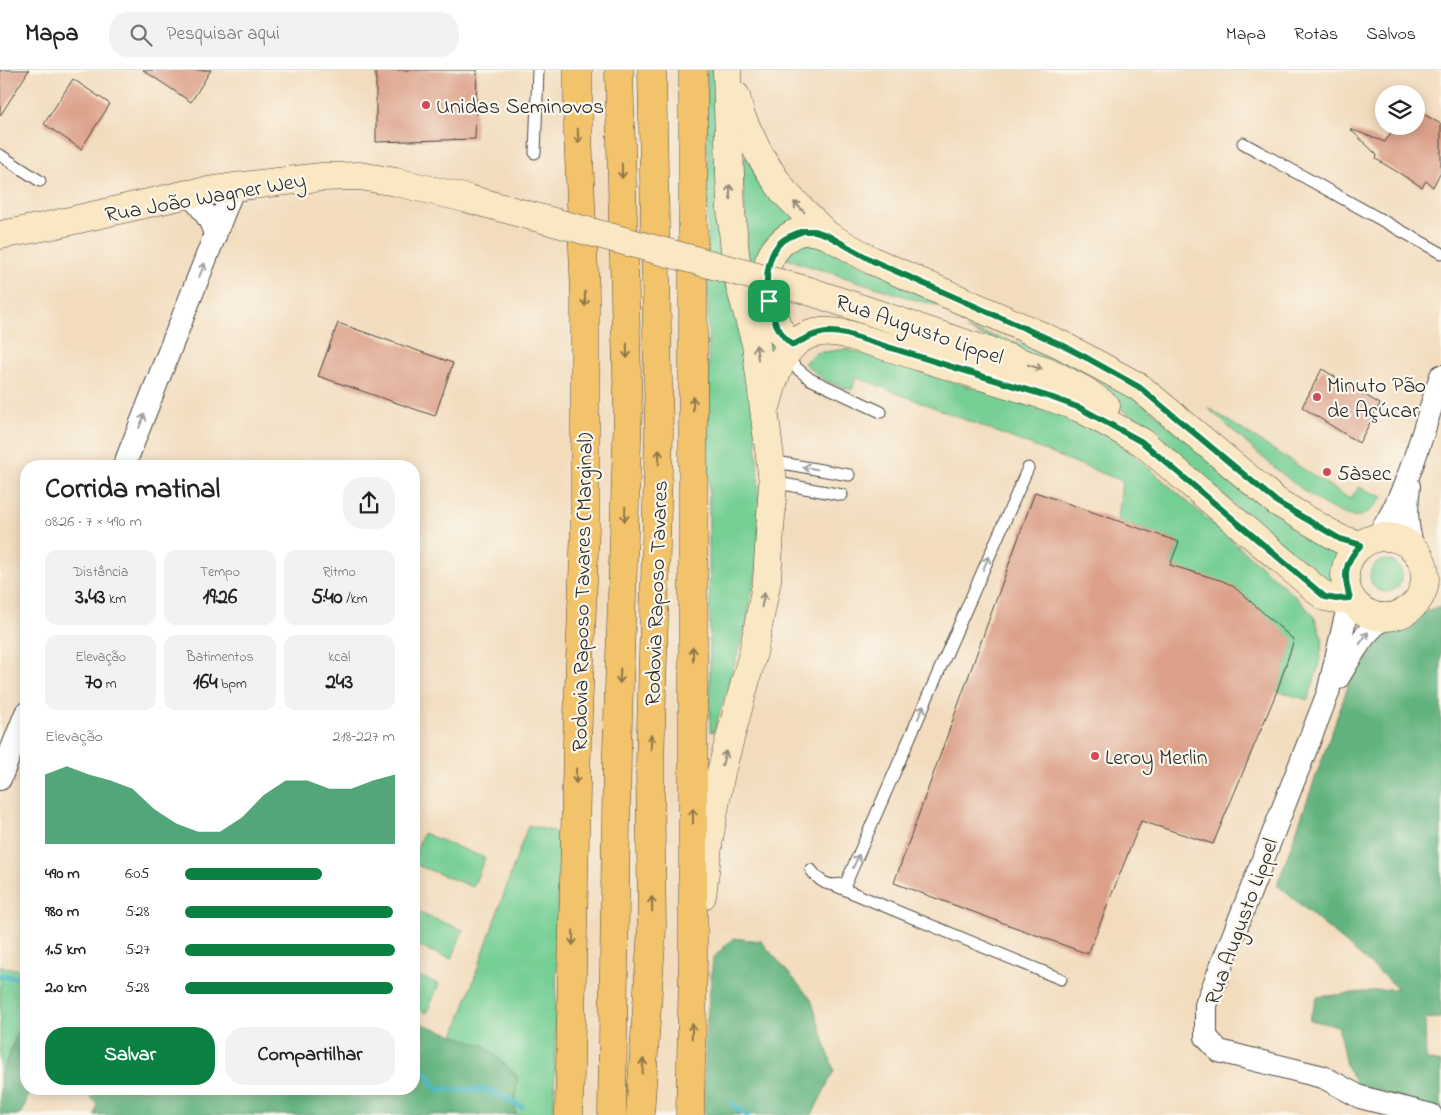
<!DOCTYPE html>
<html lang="pt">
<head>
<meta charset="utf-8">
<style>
  :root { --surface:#fff; --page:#f2f2f2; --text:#222; --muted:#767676; --line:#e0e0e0; --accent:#0b8043 }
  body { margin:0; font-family:"Indie Flower",sans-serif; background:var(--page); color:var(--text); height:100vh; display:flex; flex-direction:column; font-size:19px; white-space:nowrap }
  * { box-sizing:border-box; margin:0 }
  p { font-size:16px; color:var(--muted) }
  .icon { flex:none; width:28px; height:28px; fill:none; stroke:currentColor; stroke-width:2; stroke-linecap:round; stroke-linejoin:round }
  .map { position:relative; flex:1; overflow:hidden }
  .details { position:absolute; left:20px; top:390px; width:400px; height:635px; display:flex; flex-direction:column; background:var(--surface); border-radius:20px; box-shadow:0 2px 12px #0003 }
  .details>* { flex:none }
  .controls { position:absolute; left:1375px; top:15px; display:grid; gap:10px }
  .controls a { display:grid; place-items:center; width:50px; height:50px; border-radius:50%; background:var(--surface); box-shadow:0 2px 12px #0003; font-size:25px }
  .pin { position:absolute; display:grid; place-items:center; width:42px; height:42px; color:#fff; margin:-21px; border-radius:10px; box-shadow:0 2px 8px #0006 }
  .round { display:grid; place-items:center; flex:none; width:52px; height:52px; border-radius:20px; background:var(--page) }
  .headline { display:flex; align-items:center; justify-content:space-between; height:85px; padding:0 25px }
  h1 { font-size:28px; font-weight:800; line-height:38px }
  .stats { display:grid; grid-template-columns:repeat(3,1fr); gap:8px; height:85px; padding:5px 25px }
  .stats div { display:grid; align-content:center; border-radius:12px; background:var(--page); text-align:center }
  .stats b { font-size:21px; font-weight:800 }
  .stats small { font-size:14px; font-weight:400 }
  .stats p { font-size:14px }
  .chart { height:140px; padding:10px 25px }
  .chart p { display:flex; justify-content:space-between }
  .chart svg { width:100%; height:90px; margin-top:5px; fill:var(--accent); opacity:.7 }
  .action { display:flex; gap:10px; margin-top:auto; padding:10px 25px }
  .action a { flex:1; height:58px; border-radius:20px; background:var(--accent); color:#fff; font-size:20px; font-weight:800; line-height:58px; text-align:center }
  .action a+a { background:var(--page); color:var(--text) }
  ul { padding:0 25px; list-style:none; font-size:16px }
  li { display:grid; grid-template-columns:80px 60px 1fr; align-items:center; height:38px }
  li i { height:12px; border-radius:6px; background:var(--accent) }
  header { display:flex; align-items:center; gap:30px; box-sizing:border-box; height:70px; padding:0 25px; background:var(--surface); border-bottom:1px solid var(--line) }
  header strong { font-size:24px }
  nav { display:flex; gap:28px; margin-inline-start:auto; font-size:18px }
  .search { width:350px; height:45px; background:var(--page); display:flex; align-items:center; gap:12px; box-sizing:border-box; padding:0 18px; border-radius:20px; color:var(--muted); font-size:19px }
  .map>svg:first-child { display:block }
  .green { fill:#76cf95; stroke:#507d60 }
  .forest { fill:#60b27e; stroke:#466e54 }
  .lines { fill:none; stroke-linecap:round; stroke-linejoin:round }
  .stream { stroke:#49b8c0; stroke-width:6 }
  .building { fill:#dca089 }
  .service-casing { stroke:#494641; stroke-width:13 }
  .minor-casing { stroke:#494641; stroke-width:24 }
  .secondary-casing { stroke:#494641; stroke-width:29 }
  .trunk-casing { stroke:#494641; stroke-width:29 }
  .motorway-casing { stroke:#494641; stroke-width:29 }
  .service { stroke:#fff; stroke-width:11 }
  .minor { stroke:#fff; stroke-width:22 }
  .secondary { stroke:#fae7c3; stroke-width:28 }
  .trunk { stroke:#f2c36a; stroke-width:28 }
  .motorway { stroke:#f2c36a; stroke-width:28 }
  .secondary-bridge-casing { stroke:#494641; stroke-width:29; stroke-linecap:butt }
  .secondary-bridge { stroke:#fae7c3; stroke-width:28 }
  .oneway { stroke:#8e774a }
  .oneway2 { stroke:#928977 }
  .oneway3 { stroke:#a0a0a0 }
  .route-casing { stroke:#fff; stroke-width:10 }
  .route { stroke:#0b8043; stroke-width:6 }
  .poi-dot { fill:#d1495b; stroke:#fbf7ec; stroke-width:2 }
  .labels { text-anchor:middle; stroke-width:4.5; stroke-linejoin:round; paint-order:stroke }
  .poi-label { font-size:22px; fill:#2b2b2b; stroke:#fbf7ec; text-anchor:start }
  .street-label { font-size:22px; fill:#2b2b2b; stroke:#fbf7ec }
</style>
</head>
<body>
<header>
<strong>Mapa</strong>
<div class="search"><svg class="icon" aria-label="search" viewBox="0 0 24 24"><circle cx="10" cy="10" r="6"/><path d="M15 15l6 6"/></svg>Pesquisar aqui</div>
<nav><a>Mapa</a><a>Rotas</a><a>Salvos</a></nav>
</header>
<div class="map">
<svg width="1441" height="1045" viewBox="0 0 1441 1045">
  <rect width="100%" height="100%" fill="#fbf7ec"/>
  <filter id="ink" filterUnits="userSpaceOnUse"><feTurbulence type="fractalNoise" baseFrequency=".02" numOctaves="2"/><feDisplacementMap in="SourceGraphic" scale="10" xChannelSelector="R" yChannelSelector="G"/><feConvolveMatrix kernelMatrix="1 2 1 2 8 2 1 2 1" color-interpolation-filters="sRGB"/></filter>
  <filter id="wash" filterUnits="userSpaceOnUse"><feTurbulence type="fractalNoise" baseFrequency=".0096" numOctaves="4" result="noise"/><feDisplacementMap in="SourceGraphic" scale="20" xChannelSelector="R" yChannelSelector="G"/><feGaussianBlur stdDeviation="1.12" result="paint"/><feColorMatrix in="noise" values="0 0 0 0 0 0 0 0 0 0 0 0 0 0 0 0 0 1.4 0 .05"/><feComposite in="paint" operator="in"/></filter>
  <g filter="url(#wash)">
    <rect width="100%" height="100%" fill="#f2dcbd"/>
    <!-- green -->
    <g class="green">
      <polygon points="707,0 714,0 718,149 733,235 747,276 755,348 759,422 758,493 745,560 714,662 710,661"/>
      <polygon points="746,87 799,152 774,166 777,278 771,285 748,187 742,94 743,89"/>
      <polygon points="801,173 819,175 968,243 916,230 784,188"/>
      <polygon points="966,259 1051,282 1121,317 1336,482 1338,485 1334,499 1336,510 1334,517 1298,491 1142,354 1081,310"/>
      <polygon points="847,279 1096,356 1118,371 1294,525 1314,546 1323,570 1318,598 1308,630 1277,621 1170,495 1178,472 1118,451 1122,411 856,307 852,320 826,311 804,293 815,283"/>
      <path d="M 1207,337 L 1350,429 L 1359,417 L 1383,427 C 1377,434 1370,443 1360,446 C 1328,454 1232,359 1207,337 Z"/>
      <circle cx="1386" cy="506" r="16"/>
      <polygon points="528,755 553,761 559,769 554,1045 515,1045 517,1006 485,976 454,966"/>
      <polygon points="423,763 485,788 473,817 414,794 414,786"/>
      <polygon points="414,841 463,860 452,889 414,875"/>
      <polygon points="0,896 26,901 26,941 0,1008"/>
      <polygon points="414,904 439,914 427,943 414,937"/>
    </g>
    <!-- forest -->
    <g class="forest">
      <polygon points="1441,536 1441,948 1425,949 1426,989 1441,993 1441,1040 1411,1032 1357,1014 1346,996 1338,956 1309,950 1317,927 1398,918 1277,815 1351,608 1381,570 1411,546"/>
      <polygon points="733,868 761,871 811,929 834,1001 812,1045 704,1045 705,969 713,888"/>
      <polygon points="26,942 26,1019 31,1019 21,1045 0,1045 0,1008"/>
      <polygon points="414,951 485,976 517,1006 515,1045 95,1045 97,1034 84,1019 414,1019"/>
    </g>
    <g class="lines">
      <!-- stream -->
      <g class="stream">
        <polyline points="0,906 26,908"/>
        <polyline points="414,992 419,994 437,1019 490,1020 522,1037"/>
        <polyline points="732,1034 747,1045"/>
      </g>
    </g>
    <g id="blocks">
      <!-- building -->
      <g class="building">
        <polygon points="0,0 29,0 0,46"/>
        <polygon points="143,0 211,0 191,32"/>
        <polygon points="376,0 477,0 475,69 376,72"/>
        <polygon points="73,9 110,34 81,79 44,54"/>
        <polygon points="1416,40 1441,54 1441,101 1433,117 1426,111 1422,117 1376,89 1377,85 1350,59 1385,72 1395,56 1416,56"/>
        <polygon points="338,253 453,293 435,346 318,306"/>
        <polygon points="1322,299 1380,334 1359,373 1302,337"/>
        <polygon points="1035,422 1179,472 1170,495 1223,511 1233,516 1294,570 1277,621 1213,774 1141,751 1088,884 894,813"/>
      </g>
    </g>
  </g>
  <g filter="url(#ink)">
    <use href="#blocks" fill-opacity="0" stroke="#494641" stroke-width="1"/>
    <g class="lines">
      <defs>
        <g id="service">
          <polyline points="1243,73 1441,183"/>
          <polyline points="535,83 538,0"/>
          <polyline points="0,85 40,111"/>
          <polyline points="783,287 810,309 881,342"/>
          <polyline points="771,391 849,405"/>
          <polyline points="773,412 842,425"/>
          <path d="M 811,800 C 821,813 829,818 846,813 L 1028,398"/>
          <polyline points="836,816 1061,909"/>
        </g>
        <g id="minor">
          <path d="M 188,124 C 200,135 212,150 215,166"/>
          <polyline points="124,396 234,117"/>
          <path d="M 1409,416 C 1406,441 1406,456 1414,480"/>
          <path d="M 1376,468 C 1408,425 1424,356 1441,306"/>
          <polyline points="1350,528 1328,623 1206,935 1206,967 1219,981 1323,1007 1360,1027 1431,1045"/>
          <path d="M 1338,608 C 1352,586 1364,559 1388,546"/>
          <polyline points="0,709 26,643"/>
        </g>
        <g id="secondary">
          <polyline points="736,26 741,46 758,82 771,103 784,122 827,165 873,191 1060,274 1139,317 1277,432 1340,469 1361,475"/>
          <polyline points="0,165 48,156 188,124 234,117 321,107 360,106 396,112 469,129"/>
          <polyline points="809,221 1047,301 1085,321 1106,336"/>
          <path d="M 793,275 C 780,266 776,254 772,239 C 768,226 764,210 767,197 C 771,180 787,163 804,161 C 812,160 820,163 827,165"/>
          <path d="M 767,334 C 778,290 792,252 846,264 L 1053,328 L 1080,338 L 1142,372 L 1325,527 L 1336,529 L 1350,528"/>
          <circle cx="1385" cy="507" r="40"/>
          <polyline points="702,826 709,769 721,702 753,583 767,510 773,412 756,274 740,216 735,183 731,140 727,0"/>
        </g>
        <g id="trunk">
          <polyline points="569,1045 577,673 585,456 585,224 578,64 578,0"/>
          <polyline points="690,1045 693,892 693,0"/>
        </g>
        <g id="motorway">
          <polyline points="612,1045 617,681 628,341 619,0"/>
          <polyline points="640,1045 652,858 650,697 659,362 652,0"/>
        </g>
      </defs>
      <!-- service casing -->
      <use href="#service" class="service-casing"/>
      <!-- minor casing -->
      <use href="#minor" class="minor-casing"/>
      <!-- secondary casing -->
      <use href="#secondary" class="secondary-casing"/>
      <!-- trunk casing -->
      <use href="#trunk" class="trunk-casing"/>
      <!-- motorway casing -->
      <use href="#motorway" class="motorway-casing"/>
      <!-- service -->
      <use href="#service" class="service"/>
      <!-- minor -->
      <use href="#minor" class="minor"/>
      <!-- secondary -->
      <use href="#secondary" class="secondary"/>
      <!-- trunk -->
      <use href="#trunk" class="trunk"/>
      <!-- motorway -->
      <use href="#motorway" class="motorway"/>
      <defs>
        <polyline id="secondary-bridge" points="469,129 809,221"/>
      </defs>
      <!-- secondary-bridge casing -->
      <use href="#secondary-bridge" class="secondary-bridge-casing"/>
      <!-- secondary-bridge -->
      <use href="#secondary-bridge" class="secondary-bridge"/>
    </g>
    <!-- one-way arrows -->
    <defs><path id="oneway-shaft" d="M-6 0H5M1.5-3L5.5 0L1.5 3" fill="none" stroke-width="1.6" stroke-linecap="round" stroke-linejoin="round" transform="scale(1.25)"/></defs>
    <g class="oneway">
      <use href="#oneway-shaft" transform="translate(578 66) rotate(88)"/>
      <use href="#oneway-shaft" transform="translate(622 101) rotate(89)"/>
      <use href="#oneway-shaft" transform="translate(585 229) rotate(89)"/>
      <use href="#oneway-shaft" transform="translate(627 281) rotate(89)"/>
      <use href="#oneway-shaft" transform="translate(693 334) rotate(-90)"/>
      <use href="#oneway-shaft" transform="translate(659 387) rotate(-88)"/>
      <use href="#oneway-shaft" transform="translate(625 444) rotate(92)"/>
      <use href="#oneway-shaft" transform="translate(693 584) rotate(-90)"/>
      <use href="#oneway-shaft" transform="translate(620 606) rotate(92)"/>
      <use href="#oneway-shaft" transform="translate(651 672) rotate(-88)"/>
      <use href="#oneway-shaft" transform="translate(576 706) rotate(91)"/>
      <use href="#oneway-shaft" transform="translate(693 746) rotate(-90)"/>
      <use href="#oneway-shaft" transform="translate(652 834) rotate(-91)"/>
      <use href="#oneway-shaft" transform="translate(573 868) rotate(91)"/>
      <use href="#oneway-shaft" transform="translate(692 961) rotate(-89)"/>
      <use href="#oneway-shaft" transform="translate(643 996) rotate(-86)"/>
    </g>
    <g class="oneway2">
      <use href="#oneway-shaft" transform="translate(730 122) rotate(-92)"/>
      <use href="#oneway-shaft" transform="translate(799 137) rotate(-135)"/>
      <use href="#oneway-shaft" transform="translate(757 282) rotate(-98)"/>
      <use href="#oneway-shaft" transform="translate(1035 297) rotate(18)"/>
      <use href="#oneway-shaft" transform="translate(763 530) rotate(-79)"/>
      <use href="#oneway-shaft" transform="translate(724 688) rotate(-75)"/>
    </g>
    <g class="oneway3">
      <use href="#oneway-shaft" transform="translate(202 200) rotate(-68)"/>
      <use href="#oneway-shaft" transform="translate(142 351) rotate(-68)"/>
      <use href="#oneway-shaft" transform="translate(810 398) rotate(-170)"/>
      <use href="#oneway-shaft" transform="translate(986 493) rotate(-66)"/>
      <use href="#oneway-shaft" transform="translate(1364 568) rotate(-55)"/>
      <use href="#oneway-shaft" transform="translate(921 642) rotate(-66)"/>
      <use href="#oneway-shaft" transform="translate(856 791) rotate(-66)"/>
    </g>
  </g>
  <g class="lines" filter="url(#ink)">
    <defs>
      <path id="route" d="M 803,161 L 815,161 L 827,165 L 873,191 L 1060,274 L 1087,288 L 1139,317 L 1277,432 L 1340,469 L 1361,475 C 1344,492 1343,506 1350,528 L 1336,529 L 1325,527 L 1142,372 L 1080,338 L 1053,328 L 846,264 C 824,259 813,264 793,275 C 766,257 756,194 782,171 C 787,167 796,164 803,161 Z"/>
    </defs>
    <!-- route casing -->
    <use href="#route" class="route-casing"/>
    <!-- route -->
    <use href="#route" class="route"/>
  </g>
  <!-- markers -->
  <g class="poi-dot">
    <circle cx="426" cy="35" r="5"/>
    <circle cx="1317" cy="327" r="5"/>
    <circle cx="1327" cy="402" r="5"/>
    <circle cx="1095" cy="686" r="5"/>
  </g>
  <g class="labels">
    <!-- poi labels -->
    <g class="poi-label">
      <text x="436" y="43">Unidas Seminovos</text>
      <text x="1327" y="322">Minuto Pão<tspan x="1327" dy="25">de Açúcar</tspan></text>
      <text x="1337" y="410">5àsec</text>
      <text x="1105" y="694">Leroy Merlin</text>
    </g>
    <!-- street labels -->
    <g class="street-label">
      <text transform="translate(205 126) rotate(-10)" y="8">Rua João Wagner Wey</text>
      <text transform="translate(920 258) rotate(19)" y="8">Rua Augusto Lippel</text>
      <text transform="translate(581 522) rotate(-89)" y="8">Rodovia Raposo Tavares (Marginal)</text>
      <text transform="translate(655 523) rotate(-88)" y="8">Rodovia Raposo Tavares</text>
      <text transform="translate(1240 851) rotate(-70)" y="8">Rua Augusto Lippel</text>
    </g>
  </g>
</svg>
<div class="controls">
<a><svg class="icon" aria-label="layers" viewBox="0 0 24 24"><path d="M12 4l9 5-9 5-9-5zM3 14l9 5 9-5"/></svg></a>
</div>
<div class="pin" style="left:769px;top:231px;background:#1e9e55"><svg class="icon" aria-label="arrive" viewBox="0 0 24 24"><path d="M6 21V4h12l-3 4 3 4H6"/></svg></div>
<section class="details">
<div class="headline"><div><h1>Corrida matinal</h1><p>08:26 · 7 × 490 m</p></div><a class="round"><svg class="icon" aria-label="share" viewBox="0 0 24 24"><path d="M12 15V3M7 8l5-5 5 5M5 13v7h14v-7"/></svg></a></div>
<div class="stats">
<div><p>Distância</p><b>3.43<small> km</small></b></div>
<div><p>Tempo</p><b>19:26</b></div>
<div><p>Ritmo</p><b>5:40<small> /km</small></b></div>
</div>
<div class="stats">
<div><p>Elevação</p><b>70<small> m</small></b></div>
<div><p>Batimentos</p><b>164<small> bpm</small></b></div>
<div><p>kcal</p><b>243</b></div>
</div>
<div class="chart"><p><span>Elevação</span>218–227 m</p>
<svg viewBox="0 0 160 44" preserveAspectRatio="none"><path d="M0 44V10L10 6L20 10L30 13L40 17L50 27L60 34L70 38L80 38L90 31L100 20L110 13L120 13L130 17L140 17L150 13L160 10V44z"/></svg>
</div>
<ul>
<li><b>490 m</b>6:05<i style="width:65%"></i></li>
<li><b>980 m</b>5:28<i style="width:99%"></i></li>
<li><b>1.5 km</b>5:27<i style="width:100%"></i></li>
<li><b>2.0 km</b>5:28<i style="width:99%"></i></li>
</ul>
<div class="action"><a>Salvar</a><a>Compartilhar</a></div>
</section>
</div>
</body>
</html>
